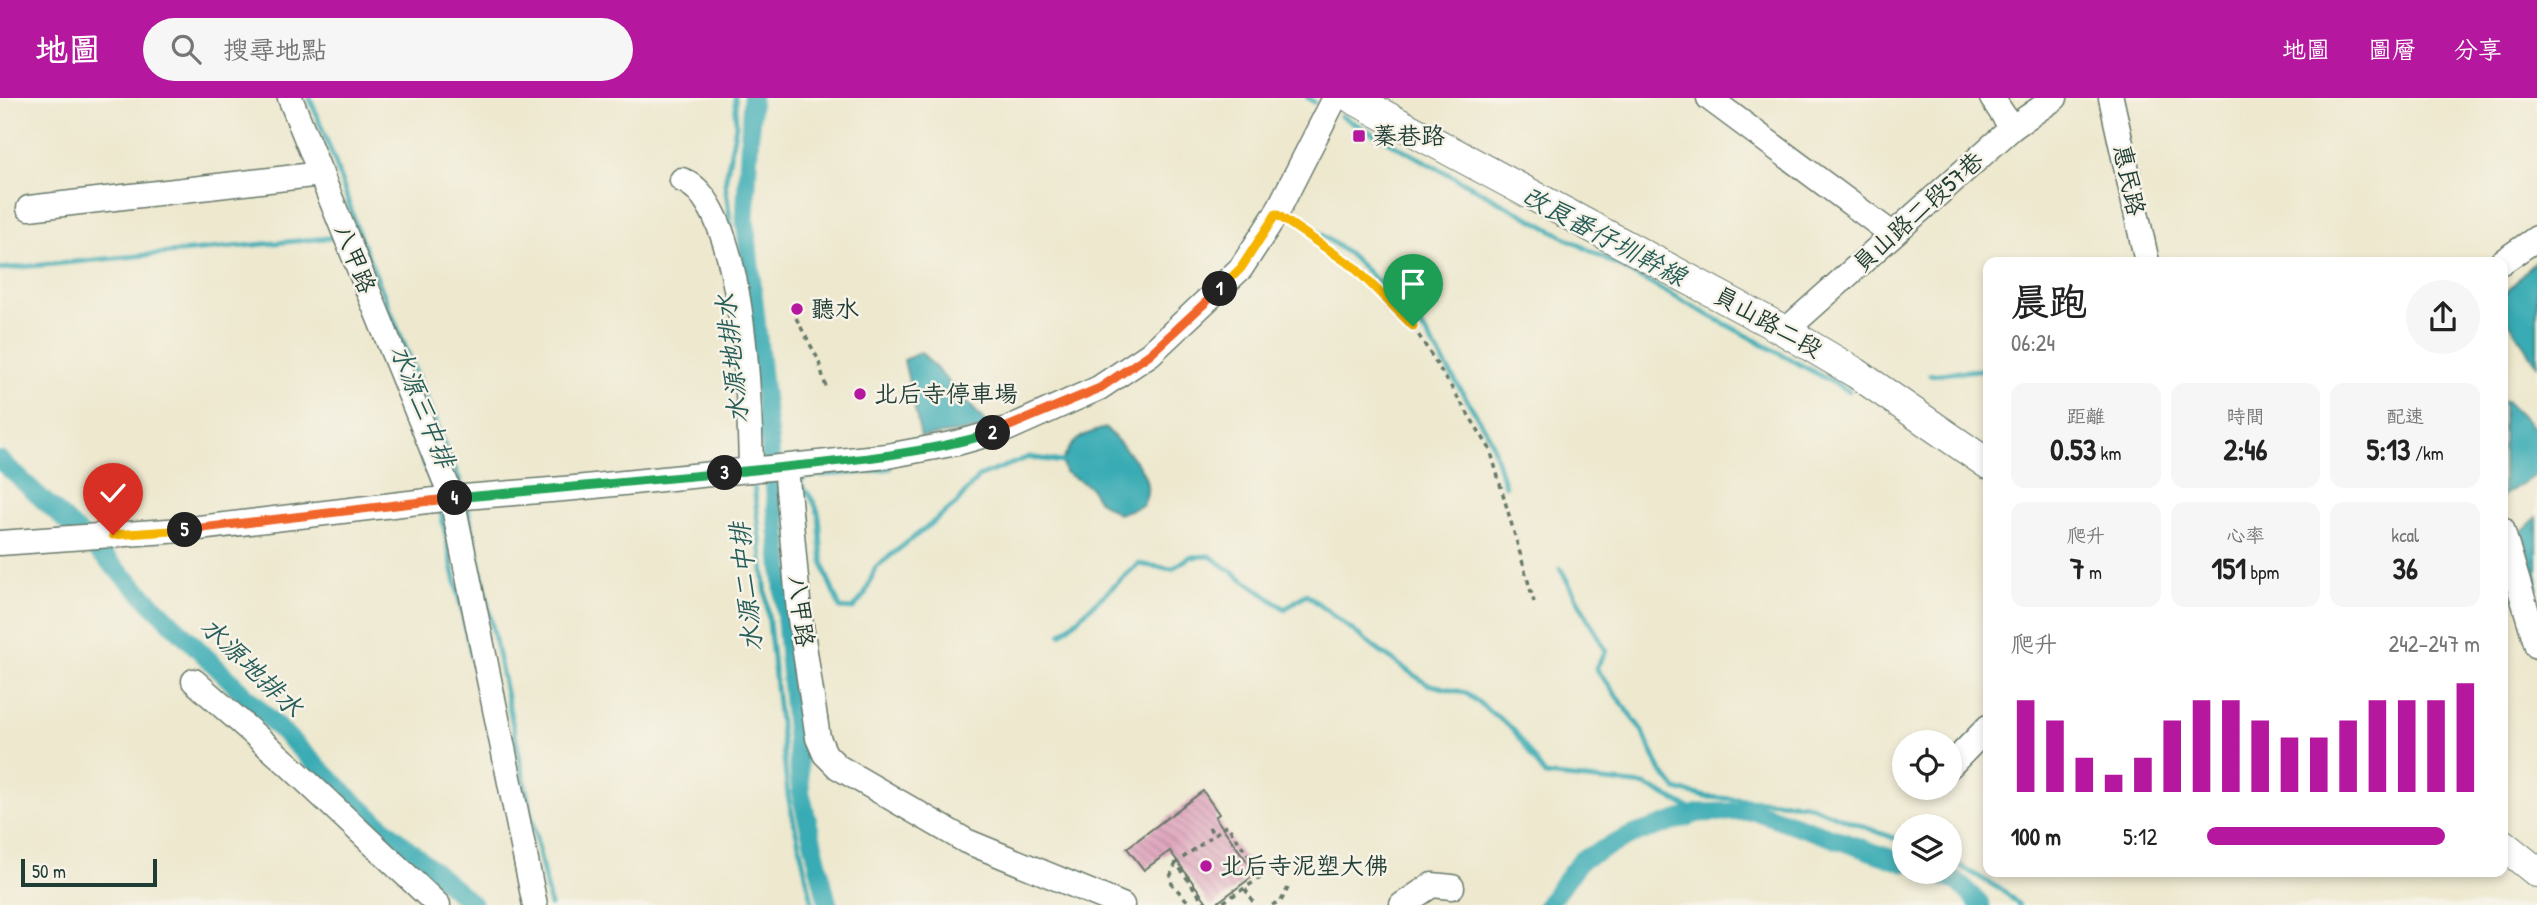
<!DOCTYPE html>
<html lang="zh-TW">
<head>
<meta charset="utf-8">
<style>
  :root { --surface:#fff; --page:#f6f6f6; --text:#222; --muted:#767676; --accent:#b5179e }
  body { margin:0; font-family:"Patrick Hand","LXGW WenKai TC",sans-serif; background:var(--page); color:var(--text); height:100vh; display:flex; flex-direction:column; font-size:26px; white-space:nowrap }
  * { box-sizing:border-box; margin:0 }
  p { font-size:23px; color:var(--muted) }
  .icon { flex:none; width:38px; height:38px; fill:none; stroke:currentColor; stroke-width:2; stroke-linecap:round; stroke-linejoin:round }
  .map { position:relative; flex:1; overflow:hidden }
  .sheet { position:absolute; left:1983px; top:159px; width:525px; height:620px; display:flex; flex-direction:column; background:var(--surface); border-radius:14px; box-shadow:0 4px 10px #0003 }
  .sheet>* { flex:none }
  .fabs { position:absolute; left:1892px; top:632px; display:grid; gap:14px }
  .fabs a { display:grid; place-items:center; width:70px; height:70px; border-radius:50%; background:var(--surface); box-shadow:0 4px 10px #0003; font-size:35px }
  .scale { position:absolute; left:21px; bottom:18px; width:136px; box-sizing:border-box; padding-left:7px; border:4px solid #1f3d34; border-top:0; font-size:19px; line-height:24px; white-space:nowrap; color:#1f3d34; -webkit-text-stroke:5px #f7f3e8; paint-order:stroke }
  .pin { position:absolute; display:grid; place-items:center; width:60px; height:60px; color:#fff; margin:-72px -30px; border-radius:50% 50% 50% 0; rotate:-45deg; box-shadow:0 0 7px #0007 }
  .pin .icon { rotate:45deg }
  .km { position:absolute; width:35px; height:35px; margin:-18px; border-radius:50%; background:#222; color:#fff; font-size:19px; line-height:35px; text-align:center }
  .round { display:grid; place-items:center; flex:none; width:74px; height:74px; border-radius:37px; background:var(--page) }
  .summary { display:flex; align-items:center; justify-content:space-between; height:119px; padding:0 28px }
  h1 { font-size:38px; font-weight:700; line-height:52px }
  .metrics { display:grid; grid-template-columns:repeat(3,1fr); gap:10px; height:119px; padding:7px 28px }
  .metrics div { display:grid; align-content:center; border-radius:14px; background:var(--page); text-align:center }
  .metrics b { font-size:30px; font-weight:700 }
  .metrics small { font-size:19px; font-weight:400 }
  .metrics p { font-size:19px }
  .chart { height:196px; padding:14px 28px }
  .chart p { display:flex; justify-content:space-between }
  .chart svg { width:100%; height:126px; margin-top:7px; stroke:var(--accent); stroke-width:6 }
  ul { padding:0 28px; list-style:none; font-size:23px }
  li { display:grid; grid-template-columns:112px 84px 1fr; align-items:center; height:52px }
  li i { height:18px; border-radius:9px; background:var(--accent) }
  header { display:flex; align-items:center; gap:42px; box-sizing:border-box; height:98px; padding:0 35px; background:var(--accent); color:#fff }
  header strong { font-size:33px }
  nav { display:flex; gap:38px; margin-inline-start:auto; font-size:24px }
  .search { width:490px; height:63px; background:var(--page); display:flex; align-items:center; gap:18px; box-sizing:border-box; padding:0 24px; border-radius:38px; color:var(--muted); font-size:26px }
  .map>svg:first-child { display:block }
  .water { fill:#39abb4; stroke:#2c7474; stroke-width:2 }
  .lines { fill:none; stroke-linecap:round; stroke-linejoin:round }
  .stream { stroke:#39abb4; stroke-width:5 }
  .canal { stroke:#39abb4; stroke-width:19 }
  .building { fill:url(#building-back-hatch) }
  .minor-casing { stroke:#67796a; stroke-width:27 }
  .major-casing { stroke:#67796a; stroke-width:32 }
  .path { stroke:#67796a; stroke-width:3.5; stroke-dasharray:5 5; stroke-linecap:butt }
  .minor { stroke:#fff; stroke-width:24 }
  .major { stroke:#fff; stroke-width:30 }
  .split-1-casing { stroke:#fff; stroke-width:14 }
  .split-2-casing { stroke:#fff; stroke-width:14 }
  .split-3-casing { stroke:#fff; stroke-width:14 }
  .split-4-casing { stroke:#fff; stroke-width:14 }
  .split-5-casing { stroke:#fff; stroke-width:14 }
  .split-6-casing { stroke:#fff; stroke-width:14 }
  .split-1 { stroke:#f5b400; stroke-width:9 }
  .split-2 { stroke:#f0652b; stroke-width:9 }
  .split-3 { stroke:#22a559; stroke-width:9 }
  .split-4 { stroke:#22a559; stroke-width:9 }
  .split-5 { stroke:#f0652b; stroke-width:9 }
  .split-6 { stroke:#f5b400; stroke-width:9 }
  .poi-dot { fill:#b5179e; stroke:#f7f3e8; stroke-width:2.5 }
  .labels { text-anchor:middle; stroke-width:5; stroke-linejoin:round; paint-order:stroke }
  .poi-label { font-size:24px; fill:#1f3d34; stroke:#f7f3e8; text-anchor:start }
  .street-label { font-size:24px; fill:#1f3d34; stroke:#f7f3e8 }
  .water-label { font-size:26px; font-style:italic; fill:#275e5a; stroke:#f7f3e8 }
</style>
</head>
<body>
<header>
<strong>地圖</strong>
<div class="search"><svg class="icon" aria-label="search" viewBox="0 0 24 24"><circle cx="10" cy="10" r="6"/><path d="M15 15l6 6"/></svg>搜尋地點</div>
<nav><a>地圖</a><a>圖層</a><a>分享</a></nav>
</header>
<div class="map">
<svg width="2537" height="807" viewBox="0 0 2537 807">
  <defs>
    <pattern id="building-back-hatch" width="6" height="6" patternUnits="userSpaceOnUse" patternTransform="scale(1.75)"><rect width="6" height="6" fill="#da97b5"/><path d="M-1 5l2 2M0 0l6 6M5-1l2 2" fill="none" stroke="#b07c94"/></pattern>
  </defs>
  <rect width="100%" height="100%" fill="#f7f3e8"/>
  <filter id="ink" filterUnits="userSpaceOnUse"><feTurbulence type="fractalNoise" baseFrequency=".0143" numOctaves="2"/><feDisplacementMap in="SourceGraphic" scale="14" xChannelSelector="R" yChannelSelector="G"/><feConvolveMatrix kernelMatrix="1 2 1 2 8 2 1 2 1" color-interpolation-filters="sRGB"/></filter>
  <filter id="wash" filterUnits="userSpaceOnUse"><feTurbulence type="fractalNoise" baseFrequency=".00686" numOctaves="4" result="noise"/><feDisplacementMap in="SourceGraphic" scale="28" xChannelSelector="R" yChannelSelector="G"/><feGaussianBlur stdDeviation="1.57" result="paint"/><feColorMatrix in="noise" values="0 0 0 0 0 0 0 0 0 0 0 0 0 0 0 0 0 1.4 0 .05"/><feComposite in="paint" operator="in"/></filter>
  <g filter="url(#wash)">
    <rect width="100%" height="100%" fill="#ede8ce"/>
    <!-- water -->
    <g class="water">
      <polygon points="2537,161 2537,267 2503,215 2503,198"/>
      <polygon points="921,254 991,330 921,339 904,262"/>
      <polygon points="2503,303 2506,303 2537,333 2537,376 2503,398"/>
      <path d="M 1106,330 C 1124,352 1161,379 1142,408 L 1118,416 L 1098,402 L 1090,389 L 1065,374 L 1062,364 C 1072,341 1082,336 1106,330 Z"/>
      <polygon points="2537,419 2537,491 2522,433"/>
    </g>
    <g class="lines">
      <!-- stream -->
      <g class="stream">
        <polyline points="310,0 334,61 359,136 464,393"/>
        <polyline points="1308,0 1314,4"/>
        <polyline points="1341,18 1849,293"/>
        <polyline points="1295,118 1349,156 1417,221 1490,339 1505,388"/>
        <polyline points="731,128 725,85 736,27 735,0"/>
        <polyline points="0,171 338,139"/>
        <polyline points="1930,277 1988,271"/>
        <polyline points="420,354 435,394"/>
        <path d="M 890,370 L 868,374 L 806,378 L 799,385 C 830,416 815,431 824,468 C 827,482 835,496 840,510 L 853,511 L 865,496 L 876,469 L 956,406 L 978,379 L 1029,359 L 1062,364"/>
        <polyline points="755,377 754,387 788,698 813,807"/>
        <polyline points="467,406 550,807"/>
        <polyline points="440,410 478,588"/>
        <polyline points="1560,470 1606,553 1596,570 1643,634 1660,672 1676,691 1706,699 1805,706 1904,744"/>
        <polyline points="1061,536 1138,466 1172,471 1190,459 1210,458 1285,511 1306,496 1378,552 1427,586 1466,595 1513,631 1545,677 1645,687 1699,715"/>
        <polyline points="1950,762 2005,794 2019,807"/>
      </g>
      <!-- canal -->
      <g class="canal">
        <polyline points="752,0 745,121 774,386 801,696 828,807"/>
        <polyline points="0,362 93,448 354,704 473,807"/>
        <polyline points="1928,774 1958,784 1981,807"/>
        <polyline points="1547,807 1581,762 1632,737 1699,715 1755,713 1904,765"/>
      </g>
    </g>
    <g id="blocks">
      <!-- building -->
      <polygon class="building" points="1203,693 1219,716 1215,719 1256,776 1214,807 1209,807 1170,753 1144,772 1127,750"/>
    </g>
  </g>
  <g filter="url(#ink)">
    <use href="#blocks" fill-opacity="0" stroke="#67796a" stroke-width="2"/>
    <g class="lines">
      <defs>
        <g id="minor">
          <polyline points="290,0 452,400 535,807"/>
          <polyline points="1709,0 1892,136"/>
          <polyline points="1992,0 2012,30"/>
          <polyline points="2111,0 2147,164"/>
          <path d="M 682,82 C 745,104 750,313 751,372"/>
          <polyline points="29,110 321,76"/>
          <polyline points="2502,164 2537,140"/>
          <polyline points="1785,233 2012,30 2055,0"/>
          <polyline points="786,369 799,514 818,640 825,656 838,669 966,743 1122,807"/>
          <polyline points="2502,431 2537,548"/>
          <polyline points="0,445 182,432 452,400 575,390 887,358 957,345 1007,331 1099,290 1150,256 1241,170 1276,116 1335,0"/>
          <polyline points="194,583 288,666 438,807"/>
          <polyline points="1950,668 1988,629"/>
          <polyline points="1402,807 1432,787 1452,789"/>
        </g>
        <g id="major">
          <polyline points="1352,0 1785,233 1856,275 1988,366"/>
          <polyline points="2502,746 2537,774"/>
        </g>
      </defs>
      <!-- minor casing -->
      <use href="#minor" class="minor-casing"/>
      <!-- major casing -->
      <use href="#major" class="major-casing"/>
      <!-- path -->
      <g class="path">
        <polyline points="1291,127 1354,168 1413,228 1490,351 1534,504"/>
        <polyline points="796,220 818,261 826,289"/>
        <polyline points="1209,729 1214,737"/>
        <polyline points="1176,765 1170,779 1172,786 1191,807"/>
        <polyline points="1245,791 1255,807"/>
        <polyline points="1206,807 1176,765 1227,727 1263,778 1219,807"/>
        <polyline points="1272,807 1281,803 1288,790"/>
      </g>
      <!-- minor -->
      <use href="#minor" class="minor"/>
      <!-- major -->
      <use href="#major" class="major"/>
    </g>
  </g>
  <g class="lines" filter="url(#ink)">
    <defs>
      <polyline id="split-1" points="1220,191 1241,170 1276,116 1354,169 1413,228"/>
      <polyline id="split-2" points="993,335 1100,290 1150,256 1220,191"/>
      <path id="split-3" d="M 725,375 C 815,365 906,361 993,335"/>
      <polyline id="split-4" points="455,400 725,375"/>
      <polyline id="split-5" points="185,432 455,400"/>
      <polyline id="split-6" points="113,437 185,432"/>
    </defs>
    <!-- split-1 casing -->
    <use href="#split-1" class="split-1-casing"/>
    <!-- split-2 casing -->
    <use href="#split-2" class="split-2-casing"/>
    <!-- split-3 casing -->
    <use href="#split-3" class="split-3-casing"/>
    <!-- split-4 casing -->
    <use href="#split-4" class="split-4-casing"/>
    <!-- split-5 casing -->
    <use href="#split-5" class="split-5-casing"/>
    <!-- split-6 casing -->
    <use href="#split-6" class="split-6-casing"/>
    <!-- split-1 -->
    <use href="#split-1" class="split-1"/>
    <!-- split-2 -->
    <use href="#split-2" class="split-2"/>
    <!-- split-3 -->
    <use href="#split-3" class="split-3"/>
    <!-- split-4 -->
    <use href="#split-4" class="split-4"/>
    <!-- split-5 -->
    <use href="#split-5" class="split-5"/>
    <!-- split-6 -->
    <use href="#split-6" class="split-6"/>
  </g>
  <!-- markers -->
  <g class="poi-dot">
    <rect x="1352" y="31" width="14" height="14" rx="3.5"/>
    <circle cx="797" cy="211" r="7"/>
    <circle cx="860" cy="296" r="7"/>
    <circle cx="1206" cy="768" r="7"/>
  </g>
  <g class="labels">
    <!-- poi labels -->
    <g class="poi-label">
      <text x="1373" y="46">蓁巷路</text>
      <text x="811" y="219">聽水</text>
      <text x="874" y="304">北后寺停車場</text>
      <text x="1220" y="776">北后寺泥塑大佛</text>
    </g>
    <!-- street labels -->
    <g class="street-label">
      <text transform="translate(2129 82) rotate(78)" y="8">惠民路</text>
      <text transform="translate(1918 114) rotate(-42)" y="8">員山路二段57巷</text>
      <text transform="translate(355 161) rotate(68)" y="8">八甲路</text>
      <text transform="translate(1768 224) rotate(29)" y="8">員山路二段</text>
      <text transform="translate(801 513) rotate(83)" y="8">八甲路</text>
    </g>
    <!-- water labels -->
    <g class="water-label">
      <text transform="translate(1604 138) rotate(28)" y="9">改良番仔圳幹線</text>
      <text transform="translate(732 261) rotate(-96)" y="9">水源地排水</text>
      <text transform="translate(423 308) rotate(68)" y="9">水源三中排</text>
      <text transform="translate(746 489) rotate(-96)" y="9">水源二中排</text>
      <text transform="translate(252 569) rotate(44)" y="9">水源地排水</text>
    </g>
  </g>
</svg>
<div class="fabs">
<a><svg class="icon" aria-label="locate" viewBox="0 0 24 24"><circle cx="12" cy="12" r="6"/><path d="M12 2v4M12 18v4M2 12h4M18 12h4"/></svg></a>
<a><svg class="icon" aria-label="layers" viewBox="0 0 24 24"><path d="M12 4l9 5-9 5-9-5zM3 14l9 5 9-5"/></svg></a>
</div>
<div class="scale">50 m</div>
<div class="pin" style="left:1413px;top:228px;background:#1e9e55"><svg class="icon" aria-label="arrive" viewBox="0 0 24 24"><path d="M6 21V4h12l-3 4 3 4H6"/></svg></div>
<div class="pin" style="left:113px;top:437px;background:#d93025"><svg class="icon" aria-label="check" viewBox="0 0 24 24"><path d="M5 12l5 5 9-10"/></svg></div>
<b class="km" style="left:1220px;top:191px">1</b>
<b class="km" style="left:993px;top:335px">2</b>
<b class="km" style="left:725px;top:375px">3</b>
<b class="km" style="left:455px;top:400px">4</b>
<b class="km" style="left:185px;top:432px">5</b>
<section class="sheet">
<div class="summary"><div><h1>晨跑</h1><p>06:24</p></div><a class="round"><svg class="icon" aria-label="share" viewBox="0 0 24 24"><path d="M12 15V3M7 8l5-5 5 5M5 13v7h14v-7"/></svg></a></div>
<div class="metrics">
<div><p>距離</p><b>0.53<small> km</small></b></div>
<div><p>時間</p><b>2:46</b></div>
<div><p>配速</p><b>5:13<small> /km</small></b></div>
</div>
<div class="metrics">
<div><p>爬升</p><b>7<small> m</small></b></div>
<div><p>心率</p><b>151<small> bpm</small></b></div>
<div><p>kcal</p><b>36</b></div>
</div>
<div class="chart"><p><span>爬升</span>242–247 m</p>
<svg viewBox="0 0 160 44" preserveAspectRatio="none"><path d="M5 44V12M15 44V19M25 44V32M35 44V38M45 44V32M55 44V19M65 44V12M75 44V12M85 44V19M95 44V25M105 44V25M115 44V19M125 44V12M135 44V12M145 44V12M155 44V6"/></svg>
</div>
<ul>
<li><b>100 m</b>5:12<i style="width:87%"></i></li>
</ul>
</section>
</div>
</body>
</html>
